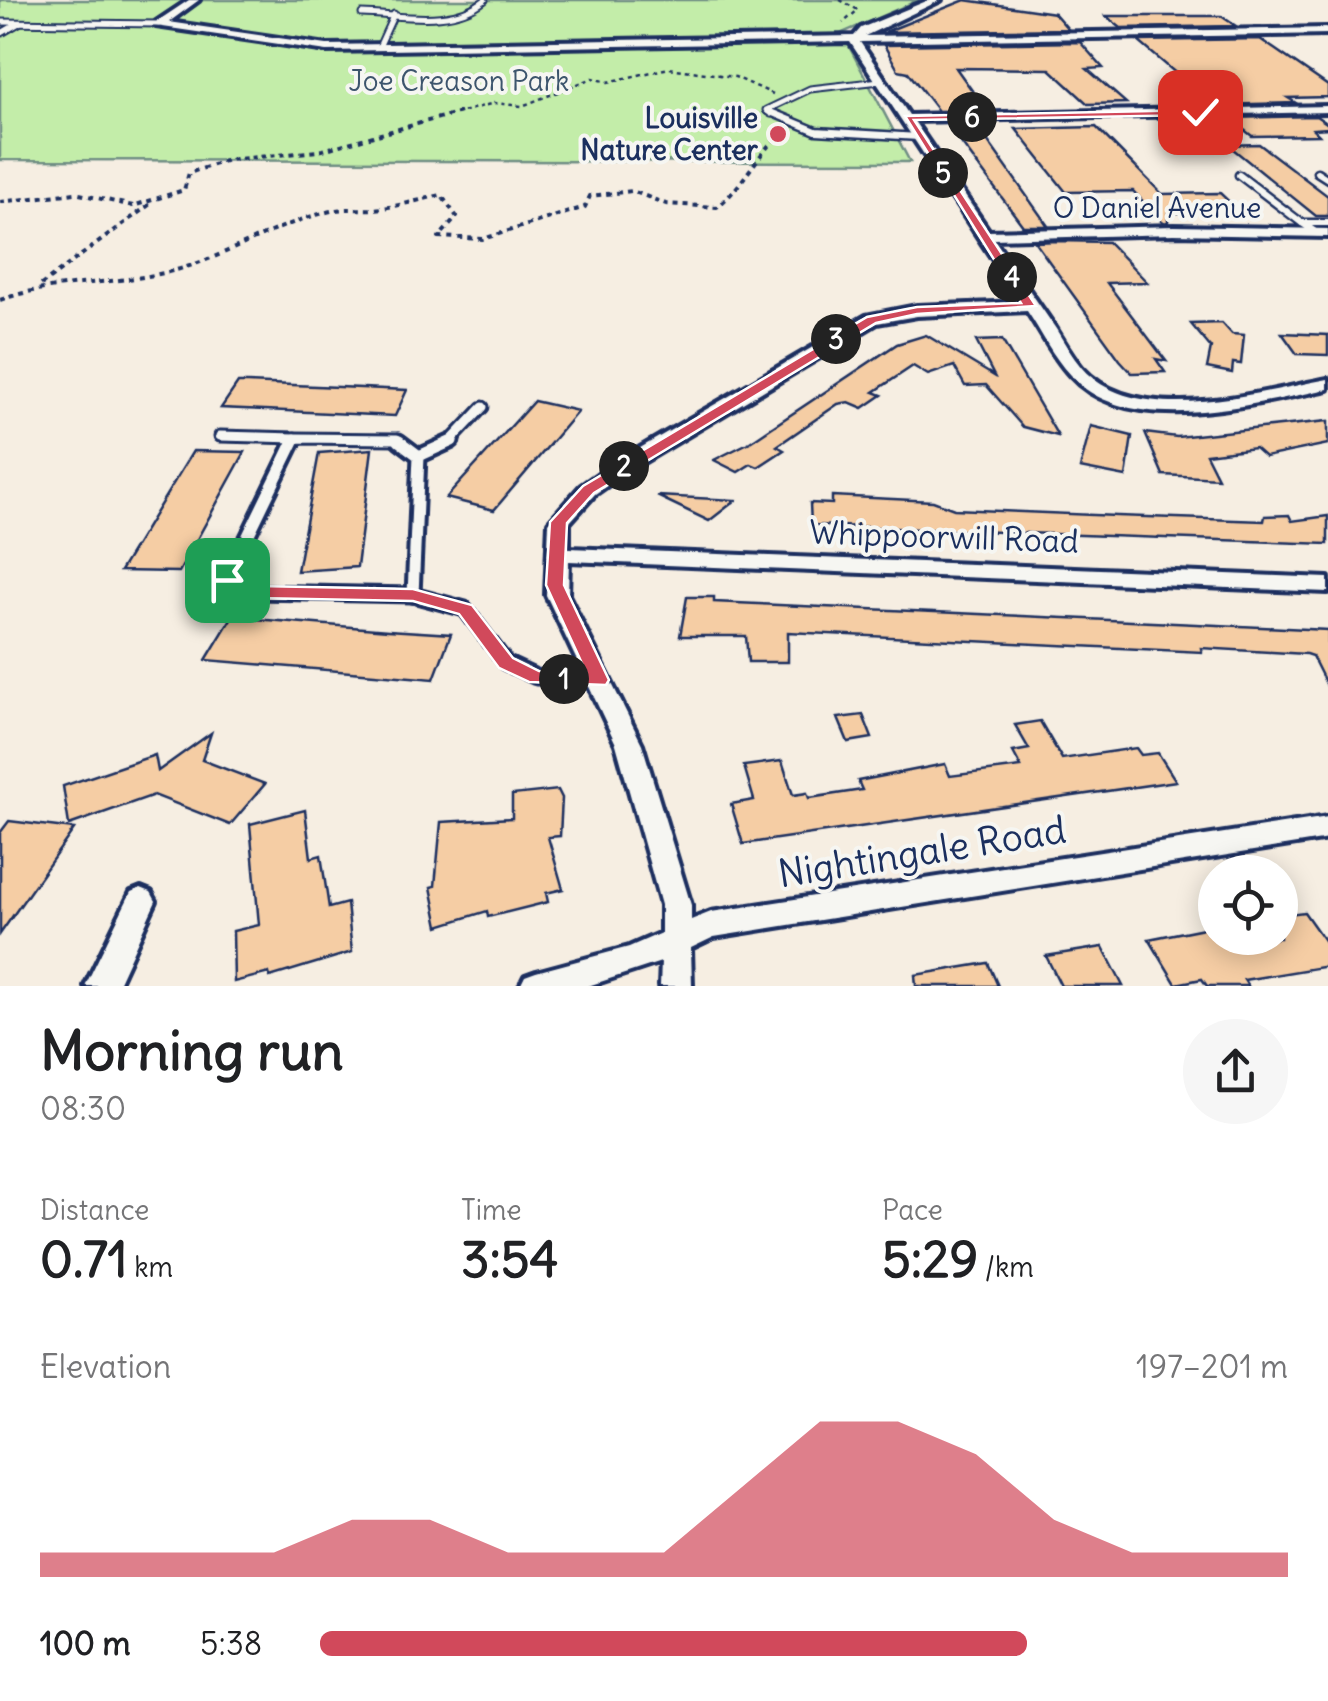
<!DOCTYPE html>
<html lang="en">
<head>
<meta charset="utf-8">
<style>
  :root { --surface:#fff; --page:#f6f6f6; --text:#202124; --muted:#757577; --accent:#d1495b }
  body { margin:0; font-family:Delius,sans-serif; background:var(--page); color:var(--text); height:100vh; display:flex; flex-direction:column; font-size:38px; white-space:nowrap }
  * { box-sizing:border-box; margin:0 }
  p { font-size:32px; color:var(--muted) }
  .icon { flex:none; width:55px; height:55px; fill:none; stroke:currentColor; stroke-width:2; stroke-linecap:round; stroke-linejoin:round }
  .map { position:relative; height:986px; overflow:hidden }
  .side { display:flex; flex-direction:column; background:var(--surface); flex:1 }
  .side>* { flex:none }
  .buttons { position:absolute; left:1198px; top:855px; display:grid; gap:20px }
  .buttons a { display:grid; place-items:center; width:100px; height:100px; border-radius:50%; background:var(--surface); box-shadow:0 5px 25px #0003; font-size:50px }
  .pin { position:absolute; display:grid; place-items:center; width:85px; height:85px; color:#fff; margin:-42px; border-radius:20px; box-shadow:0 5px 15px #0006 }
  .km { position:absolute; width:50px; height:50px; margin:-25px; border-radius:50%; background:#222; color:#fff; font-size:28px; line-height:50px; text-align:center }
  .round { display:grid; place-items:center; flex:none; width:105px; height:105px; border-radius:52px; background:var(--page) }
  .overview { display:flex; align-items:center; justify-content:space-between; height:170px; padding:0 40px }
  h1 { font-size:55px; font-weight:800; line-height:75px }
  .figures { display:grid; grid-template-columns:repeat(3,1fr); gap:15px; height:170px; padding:10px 40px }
  .figures div { display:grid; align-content:center }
  .figures b { font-size:50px; font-weight:800 }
  .figures small { font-size:28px; font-weight:400 }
  .figures p { font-size:28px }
  .chart { height:280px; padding:20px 40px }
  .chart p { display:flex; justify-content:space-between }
  .chart svg { width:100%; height:180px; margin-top:10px; fill:var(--accent); opacity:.7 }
  ul { padding:0 40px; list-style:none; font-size:32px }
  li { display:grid; grid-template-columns:160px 120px 1fr; align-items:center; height:75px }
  li i { height:25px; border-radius:12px; background:var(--accent) }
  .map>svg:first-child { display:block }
  .green { fill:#c3eda9; stroke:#6f8e84; stroke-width:2.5 }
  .building { fill:#f5cda4; stroke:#1b2f5e; stroke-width:2.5 }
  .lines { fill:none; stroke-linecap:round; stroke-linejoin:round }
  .service-far4-casing { stroke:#1b2f5e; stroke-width:9 }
  .service-far3-casing { stroke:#1b2f5e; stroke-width:11 }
  .service-far2-casing { stroke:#1b2f5e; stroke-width:15 }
  .service-far1-casing { stroke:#1b2f5e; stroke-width:19 }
  .service-casing { stroke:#1b2f5e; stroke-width:21 }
  .minor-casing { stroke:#1b2f5e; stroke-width:8 }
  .path-far1 { stroke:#1b2f5e; stroke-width:2.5; stroke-dasharray:4 4; stroke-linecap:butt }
  .path { stroke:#1b2f5e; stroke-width:4; stroke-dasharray:5 5; stroke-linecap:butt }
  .service-far4 { stroke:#f6f6f2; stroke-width:5 }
  .service-far3 { stroke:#f6f6f2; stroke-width:6 }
  .service-far2 { stroke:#f6f6f2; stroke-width:9 }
  .service-far1 { stroke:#f6f6f2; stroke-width:11 }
  .service { stroke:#f6f6f2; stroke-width:14 }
  .minor { fill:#f6f6f2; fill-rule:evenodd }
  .route { fill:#d1495b; stroke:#fff; stroke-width:2.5 }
  .poi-dot { fill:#d1495b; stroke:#f6f6f2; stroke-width:4 }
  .labels { text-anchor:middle; stroke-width:8; stroke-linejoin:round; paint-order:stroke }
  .far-park-label { font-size:28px; fill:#3d556d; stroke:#f6f6f2 }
  .far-poi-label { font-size:28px; font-weight:bold; fill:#1b2f5e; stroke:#f6f6f2; text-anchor:end }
  .far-street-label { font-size:28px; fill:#1b2f5e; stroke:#f6f6f2 }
  .street-label { font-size:32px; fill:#1b2f5e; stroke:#f6f6f2 }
  .near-street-label { font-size:38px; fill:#1b2f5e; stroke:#f6f6f2 }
</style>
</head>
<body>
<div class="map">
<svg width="1328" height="986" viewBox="0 0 1328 986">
  <rect width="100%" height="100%" fill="#f6eee2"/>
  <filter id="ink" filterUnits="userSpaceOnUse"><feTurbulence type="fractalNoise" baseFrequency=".01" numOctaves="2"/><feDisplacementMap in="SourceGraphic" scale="20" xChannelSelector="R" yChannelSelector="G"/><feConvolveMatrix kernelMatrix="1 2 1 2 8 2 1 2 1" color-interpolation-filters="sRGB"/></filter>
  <g filter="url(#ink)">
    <!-- green -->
    <polygon class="green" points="0,0 919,0 842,33 910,162 0,160"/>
    <!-- building -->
    <g class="building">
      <polygon points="965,0 1054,13 1068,29 885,32"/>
      <polygon points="1106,16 1221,16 1236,26 1121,28"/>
      <polygon points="1260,39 1328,86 1328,97 1288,98 1296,103 1213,105 1138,41"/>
      <polygon points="1080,42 1103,68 1087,69 1126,103 1088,104 1050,69 956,68 986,110 938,111 908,72 898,70 884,45"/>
      <polygon points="1316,116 1328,124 1328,128 1313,129 1319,135 1252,136 1229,118"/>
      <polygon points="988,123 980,130 1048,226 1023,226 947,124"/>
      <polygon points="1096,127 1162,194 1220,193 1240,212 1168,213 1168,222 1163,223 1133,191 1066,192 1016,129"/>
      <polygon points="1259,144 1328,196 1328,216 1316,216 1228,145"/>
      <polygon points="1058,241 1108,242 1147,282 1107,283 1166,361 1156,359 1165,372 1132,373 1120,360 1035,242"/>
      <polygon points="1222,323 1232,334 1244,335 1241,364 1233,363 1232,373 1207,368 1211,348 1191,324"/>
      <polygon points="1282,333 1328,335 1328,355 1297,354"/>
      <polygon points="926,335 994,376 976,341 1002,340 1058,436 1023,427 986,385 965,386 954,366 928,375 913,366 874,392 882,395 863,408 849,402 838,404 777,446 784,450 758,467 751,464 738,472 714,460 750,442 897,344"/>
      <polygon points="238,383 247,383 407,390 395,416 221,408"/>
      <polygon points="534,401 578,411 494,510 446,498"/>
      <polygon points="1328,421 1328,444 1265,457 1255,448 1206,454 1218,478 1163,475 1145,433 1177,437"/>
      <polygon points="1091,426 1132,436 1126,477 1080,468"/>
      <polygon points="372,449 357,567 297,571 319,453"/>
      <polygon points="193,451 245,452 179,572 120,571"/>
      <polygon points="657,496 736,500 709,521"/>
      <polygon points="832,496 933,501 954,509 1117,516 1264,521 1265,516 1289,515 1292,521 1328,516 1328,544 811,525 810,503 832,504"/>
      <polygon points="687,597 714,597 714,602 1328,630 1328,688 1312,656 1306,654 1201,648 1202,652 788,632 788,662 748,662 746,636 680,636"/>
      <polygon points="232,617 388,630 451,634 434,679 206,660"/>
      <polygon points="863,715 872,738 848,742 838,718"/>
      <polygon points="1040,721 1062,759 1136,748 1141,755 1158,753 1176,781 743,844 731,804 754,800 744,766 782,761 793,795 807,793 809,798 862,790 858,781 945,764 950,776 1021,767 1013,752 1029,749 1015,725"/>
      <polygon points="211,733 202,760 265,784 230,825 154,795 69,825 63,786 155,755 158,771"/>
      <polygon points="558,790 562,798 560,836 548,837 563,889 546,893 548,902 488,917 487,911 439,926 431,887 435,886 441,822 512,818 512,795"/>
      <polygon points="305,810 311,858 321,855 329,908 347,903 352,952 270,977 269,973 234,982 233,931 259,925 250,824"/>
      <polygon points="9,821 74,829 0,934 0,833"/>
      <polygon points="1304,912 1328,946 1328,966 1244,980 1248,986 1207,986 1202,979 1176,984 1149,939 1209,927 1215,938 1280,938 1280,915"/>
      <polygon points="1103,947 1123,986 1061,986 1046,956"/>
      <polygon points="988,963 998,986 916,986 915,975"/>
    </g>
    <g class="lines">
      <defs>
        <g id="service-far4">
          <path d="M 362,14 C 403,15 451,27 485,0"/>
          <polyline points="0,22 159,24"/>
          <polyline points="0,34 19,23"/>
          <polyline points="379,47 394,14"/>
          <polyline points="771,114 766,110 810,89 880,81"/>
        </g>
        <g id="service-far3">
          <polyline points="768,111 816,131 919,137"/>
          <polyline points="1317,172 1328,179"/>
          <polyline points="1239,175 1302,223"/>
          <polyline points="1317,233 1302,223 1328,223"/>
        </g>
        <g id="service-far2">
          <polyline points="220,436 295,438"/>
          <polyline points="292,443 295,438 397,439 403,443"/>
          <polyline points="449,443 483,407"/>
        </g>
        <g id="service-far1">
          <polyline points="294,441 227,579 256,592 413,595"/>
          <polyline points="399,441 419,456 413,595"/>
          <polyline points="419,456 452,441"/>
          <polyline points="413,595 465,609 506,663 536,677 598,680"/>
        </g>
        <polyline id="service" points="577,679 598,680"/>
        <g id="minor">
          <path d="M 189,0 L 199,0 L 169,22 L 327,45 L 854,36 L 861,28 L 929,0 L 941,0 L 865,36 L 1328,28 L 1328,34 L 860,42 L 909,115 L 1328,106 L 1328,112 L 914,121 L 989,231 L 1174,226 L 1328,229 L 1328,237 L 1174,234 L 994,239 C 1015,269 1035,299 1056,329 C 1064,342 1072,356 1082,368 C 1136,429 1259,392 1328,379 L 1328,389 C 1256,403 1128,440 1070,375 C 1053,357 1041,332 1027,311 L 917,316 L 877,323 L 625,473 L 595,494 L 569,523 L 569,548 L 1328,578 L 1328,592 L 569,561 L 568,595 L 642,744 L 691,905 L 691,920 L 711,912 L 1328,817 L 1328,839 L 714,937 L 691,948 L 692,986 L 660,986 L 661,962 L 588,986 L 520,986 L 525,976 L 536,972 L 629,947 L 661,933 L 661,905 L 616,744 L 546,595 L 549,522 L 581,486 L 611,465 L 866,316 L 917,306 L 1021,302 L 850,42 L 327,51 L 156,26 L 156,22 Z"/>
          <polygon points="141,888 151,892 156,901 117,986 85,986 131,892"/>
        </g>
      </defs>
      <!-- service-far4 casing -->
      <use href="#service-far4" class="service-far4-casing"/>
      <!-- service-far3 casing -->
      <use href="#service-far3" class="service-far3-casing"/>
      <!-- service-far2 casing -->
      <use href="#service-far2" class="service-far2-casing"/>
      <!-- service-far1 casing -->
      <use href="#service-far1" class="service-far1-casing"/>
      <!-- service casing -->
      <use href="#service" class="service-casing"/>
      <!-- minor casing -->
      <use href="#minor" class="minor-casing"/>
      <!-- path-far1 -->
      <g class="path-far1">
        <polyline points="840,0 858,10 843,23"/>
        <polyline points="455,114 494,103 522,106 593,78 608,82 669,68 735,77 773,94"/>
      </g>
      <!-- path -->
      <g class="path">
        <polyline points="0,202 75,193 133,206 184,190 189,173 228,160 319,151 464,111"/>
        <polyline points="41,285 153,202"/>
        <path d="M 0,300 C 54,281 109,285 164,273 C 224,260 276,222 336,210 C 348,208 361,210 374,209 C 396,207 419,200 441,195 L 457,217 L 439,237 L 483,239 L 585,207 L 590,196 L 632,191 L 666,204 L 717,207 C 741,188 753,161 775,139"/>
      </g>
      <!-- service-far4 -->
      <use href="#service-far4" class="service-far4"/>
      <!-- service-far3 -->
      <use href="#service-far3" class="service-far3"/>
      <!-- service-far2 -->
      <use href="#service-far2" class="service-far2"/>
      <!-- service-far1 -->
      <use href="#service-far1" class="service-far1"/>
      <!-- service -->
      <use href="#service" class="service"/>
      <!-- minor -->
      <use href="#minor" class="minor"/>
    </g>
  </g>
  <!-- route -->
  <polygon class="route" points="1203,110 1200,115 914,120 1036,306 917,314 876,323 594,493 567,523 564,585 609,680 606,685 529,682 499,668 459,614 413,601 256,598 218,580 227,574 258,586 413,589 472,605 513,658 539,671 586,672 546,585 550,522 583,486 867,317 917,307 1021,303 905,116"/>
  <!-- markers -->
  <circle class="poi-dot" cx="778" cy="134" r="10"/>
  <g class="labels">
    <!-- far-park labels -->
    <g class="far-park-label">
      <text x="459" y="91">Joe Creason Park</text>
    </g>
    <!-- far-poi labels -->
    <g class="far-poi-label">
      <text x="758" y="128">Louisville<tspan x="758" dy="32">Nature Center</tspan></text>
    </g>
    <!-- far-street labels -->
    <g class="far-street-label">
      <text x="1157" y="218">O Daniel Avenue</text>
    </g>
    <!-- street labels -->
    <g class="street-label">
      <text transform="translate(944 537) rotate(2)" y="11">Whippoorwill Road</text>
    </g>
    <!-- near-street labels -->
    <g class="near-street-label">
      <text transform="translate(922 852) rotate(-9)" y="13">Nightingale Road</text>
    </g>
  </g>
</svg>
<div class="buttons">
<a><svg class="icon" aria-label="locate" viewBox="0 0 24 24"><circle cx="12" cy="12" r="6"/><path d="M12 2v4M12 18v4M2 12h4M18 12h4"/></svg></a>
</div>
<div class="pin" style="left:227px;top:580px;background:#1e9e55"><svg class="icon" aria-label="arrive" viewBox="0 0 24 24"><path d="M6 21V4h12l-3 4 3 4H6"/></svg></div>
<div class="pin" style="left:1200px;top:112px;background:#d93025"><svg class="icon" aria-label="check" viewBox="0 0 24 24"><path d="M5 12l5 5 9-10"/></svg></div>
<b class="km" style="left:564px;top:679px">1</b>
<b class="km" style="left:624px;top:466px">2</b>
<b class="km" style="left:836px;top:339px">3</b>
<b class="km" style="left:1012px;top:277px">4</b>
<b class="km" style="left:943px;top:173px">5</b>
<b class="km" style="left:972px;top:117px">6</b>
</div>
<section class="side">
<div class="overview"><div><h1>Morning run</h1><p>08:30</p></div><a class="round"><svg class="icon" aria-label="share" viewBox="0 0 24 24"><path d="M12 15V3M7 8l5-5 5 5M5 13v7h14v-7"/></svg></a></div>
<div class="figures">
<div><p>Distance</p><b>0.71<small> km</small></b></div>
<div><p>Time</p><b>3:54</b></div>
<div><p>Pace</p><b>5:29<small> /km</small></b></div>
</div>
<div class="chart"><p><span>Elevation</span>197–201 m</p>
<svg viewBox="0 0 160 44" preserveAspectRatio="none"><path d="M0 44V38L10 38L20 38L30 38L40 30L50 30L60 38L70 38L80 38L90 22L100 6L110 6L120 14L130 30L140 38L150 38L160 38V44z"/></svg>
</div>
<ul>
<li><b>100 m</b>5:38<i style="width:73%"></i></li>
</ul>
</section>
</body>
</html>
